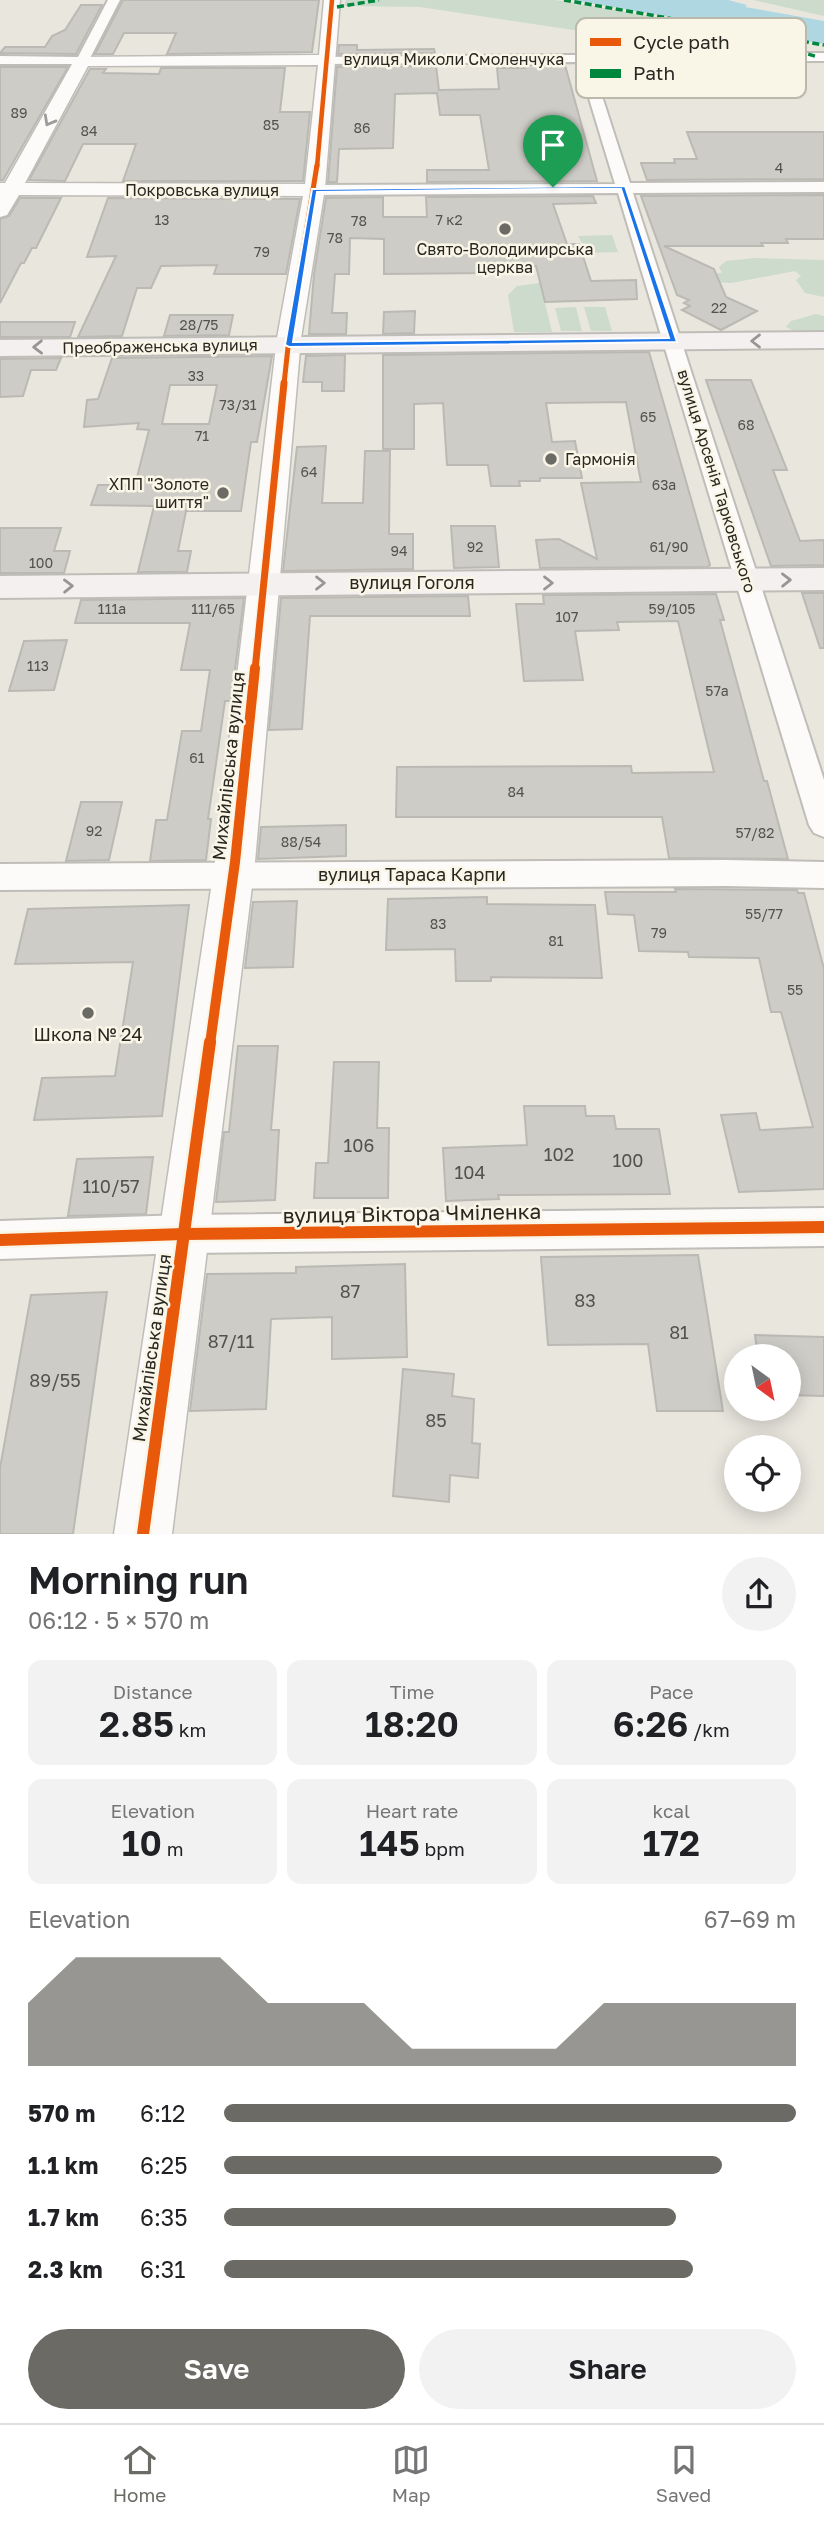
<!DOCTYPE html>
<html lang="en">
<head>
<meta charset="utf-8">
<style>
  :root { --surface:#fff; --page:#f2f2f2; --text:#202124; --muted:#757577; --line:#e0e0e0; --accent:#6c6a64 }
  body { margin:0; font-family:"Golos Text",sans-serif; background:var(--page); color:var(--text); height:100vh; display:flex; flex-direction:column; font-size:26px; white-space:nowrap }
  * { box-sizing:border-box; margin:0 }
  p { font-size:23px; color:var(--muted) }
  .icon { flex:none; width:38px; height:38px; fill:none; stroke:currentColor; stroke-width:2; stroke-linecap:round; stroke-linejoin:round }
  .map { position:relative; height:1534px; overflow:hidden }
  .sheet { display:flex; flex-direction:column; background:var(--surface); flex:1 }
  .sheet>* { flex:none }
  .needle { width:46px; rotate:147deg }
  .tools { position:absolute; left:724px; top:1344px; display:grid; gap:14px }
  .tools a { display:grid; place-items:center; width:77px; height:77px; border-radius:50%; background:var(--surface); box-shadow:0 4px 18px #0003; font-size:35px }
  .pin { position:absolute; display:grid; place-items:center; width:60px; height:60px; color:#fff; margin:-72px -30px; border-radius:50% 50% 50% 0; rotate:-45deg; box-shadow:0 0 7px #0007 }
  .pin .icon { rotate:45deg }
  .round { display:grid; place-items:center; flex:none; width:74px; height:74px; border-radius:37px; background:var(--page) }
  .summary { display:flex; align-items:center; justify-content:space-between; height:119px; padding:0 28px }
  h1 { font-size:38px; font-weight:600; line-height:52px }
  .metrics { display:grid; grid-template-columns:repeat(3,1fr); gap:10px; height:119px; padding:7px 28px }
  .metrics div { display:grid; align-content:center; border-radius:14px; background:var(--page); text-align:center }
  .metrics b { font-size:35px; font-weight:600 }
  .metrics small { font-size:19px; font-weight:400 }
  .metrics p { font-size:19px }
  .chart { height:196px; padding:14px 28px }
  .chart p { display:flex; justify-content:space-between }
  .chart svg { width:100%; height:126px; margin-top:7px; fill:var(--accent); opacity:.7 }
  .cta { display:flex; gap:14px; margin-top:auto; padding:14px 28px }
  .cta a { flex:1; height:80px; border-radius:42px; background:var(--accent); color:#fff; font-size:28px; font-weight:600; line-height:80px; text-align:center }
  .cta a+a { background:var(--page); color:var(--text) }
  ul { padding:0 28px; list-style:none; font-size:23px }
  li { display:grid; grid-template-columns:112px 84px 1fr; align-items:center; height:52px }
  li i { height:18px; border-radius:9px; background:var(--accent) }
  .dock { display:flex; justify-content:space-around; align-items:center; height:98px; border-top:2px solid var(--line); background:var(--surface); font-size:19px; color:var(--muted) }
  .dock a { display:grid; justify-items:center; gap:4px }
  .dock .selected { color:var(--accent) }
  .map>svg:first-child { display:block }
  .green { fill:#ccdbcc }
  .water { fill:#afd7e2 }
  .building { fill:#ceccc6; stroke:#bbb9b3; stroke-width:2; fill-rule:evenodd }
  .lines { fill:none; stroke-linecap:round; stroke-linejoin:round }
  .minor-casing { stroke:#bfbdb7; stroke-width:4 }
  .tertiary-casing { stroke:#bfbdb7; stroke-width:3 }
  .secondary-casing { stroke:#bfbdb7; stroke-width:4 }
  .minor { fill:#fcfbfa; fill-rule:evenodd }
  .tertiary { fill:#fcfbfa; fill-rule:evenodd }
  .secondary { fill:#f3f0ef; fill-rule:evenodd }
  .quiet { stroke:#00873e; stroke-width:3.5; stroke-dasharray:7 3.5; stroke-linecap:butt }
  .cycleway-far4-casing { stroke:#faf6e7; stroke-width:6 }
  .cycleway-far3-casing { stroke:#faf6e7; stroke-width:8 }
  .cycleway-far2-casing { stroke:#faf6e7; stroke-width:10 }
  .cycleway-far1-casing { stroke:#faf6e7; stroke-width:14 }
  .cycleway-casing { stroke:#faf6e7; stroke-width:17 }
  .cycleway-far4 { stroke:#e8590c; stroke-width:4.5 }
  .cycleway-far3 { stroke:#e8590c; stroke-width:5 }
  .cycleway-far2 { stroke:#e8590c; stroke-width:7 }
  .cycleway-far1 { stroke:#e8590c; stroke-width:10 }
  .cycleway { stroke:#e8590c; stroke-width:12 }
  .oneway { stroke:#9d9c99 }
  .oneway2 { stroke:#989693 }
  .route { fill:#1a73e8; stroke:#fff; stroke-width:2; fill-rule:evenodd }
  .poi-dot { fill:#6c6a64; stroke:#faf6e7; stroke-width:2.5 }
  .labels { text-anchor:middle; stroke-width:5; stroke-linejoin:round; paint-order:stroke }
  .number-label { font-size:14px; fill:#54524d }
  .far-street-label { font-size:16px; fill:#292722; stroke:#faf6e7 }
  .far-poi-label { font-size:16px; fill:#292722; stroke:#faf6e7 }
  .street-label { font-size:18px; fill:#292722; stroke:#faf6e7 }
  .poi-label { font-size:18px; fill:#292722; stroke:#faf6e7 }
  .near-number-label { font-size:18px; fill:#54524d }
  .near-street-label { font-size:21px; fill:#292722; stroke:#faf6e7 }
  .key { fill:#faf6e7; stroke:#bbb8ac; stroke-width:2 }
  .key-label { font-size:19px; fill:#292722 }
</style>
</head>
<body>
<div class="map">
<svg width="824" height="1534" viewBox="0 0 824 1534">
  <rect width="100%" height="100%" fill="#e9e6de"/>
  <!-- green -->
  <g class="green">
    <polygon points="346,0 555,0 672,20 670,25 600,17 607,35 420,7 344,6"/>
    <polygon points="753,0 824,0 824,16"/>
    <polygon points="612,235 618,252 587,253 578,236"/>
    <polygon points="756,258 824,260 824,297 805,293 796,280 801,276 795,271 731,283 709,282 705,274 722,273 719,267 726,261"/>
    <polygon points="540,283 552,332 514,332 508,295 517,286"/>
    <polygon points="576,307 582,331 561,331 555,308"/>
    <polygon points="584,307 605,307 612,331 591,331"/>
    <polygon points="816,314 824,316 824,330 794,331 786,327 791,321"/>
  </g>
  <!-- water -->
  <polygon class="water" points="573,0 728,0 747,5 745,7 824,21 824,44"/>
  <!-- building -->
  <g class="building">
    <polygon points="123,0 319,0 312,52 167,54 176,33 124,33 113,54 95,54"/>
    <polygon points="81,5 102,5 76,54 0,53 5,47 45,47 52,36 65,30"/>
    <polygon points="339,45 357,45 357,50 434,49 435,53 338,54"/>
    <polygon points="525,65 565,65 597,181 427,182 427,170 489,170 480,115 440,115 437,93 395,94 393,148 339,149 337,182 328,182 337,67 436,66 439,90 499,89 497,68 526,68"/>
    <polygon points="0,67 68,67 3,180 0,180"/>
    <polygon points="161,68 285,68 280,112 310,112 303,181 123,181 136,144 83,144 65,181 29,180 90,69 106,69 103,73 159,74"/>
    <polygon points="687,132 824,132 824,179 647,180 641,163 675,163 674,159 697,159"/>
    <polygon points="824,195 824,239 786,239 788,243 761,243 763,246 664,246 714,269 726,297 757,311 721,330 682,310 690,306 684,303 689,300 677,295 641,196"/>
    <polygon points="593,196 596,203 553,204 567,244 579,244 591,281 636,280 637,299 545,302 536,266 486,267 487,273 384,274 384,239 350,238 349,274 335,274 332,313 347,313 346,334 309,334 314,274 326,198 383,197 383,217 427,217 426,197"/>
    <polygon points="20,198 61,198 36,248 32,248 24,263 21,263 0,303 0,219 9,216"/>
    <polygon points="108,198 300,199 286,274 214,274 217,265 161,266 151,288 137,288 122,336 78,337 116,256 87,257"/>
    <polygon points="415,311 414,333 383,334 384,312"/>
    <polygon points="170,315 233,315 229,335 164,336"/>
    <polygon points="0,322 75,322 70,337 0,337"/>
    <polygon points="649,352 710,565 708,567 540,568 536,540 559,539 597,559 581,483 641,482 626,402 546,403 552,442 575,441 582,478 540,478 540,481 519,481 520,486 491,486 488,465 447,465 443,403 414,404 414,449 383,449 383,355"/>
    <polygon points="345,355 344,391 322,391 322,382 303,382 306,356"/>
    <path d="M 272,356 L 257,442 L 251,442 L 241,511 L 186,511 L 178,551 L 191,551 L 187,572 L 138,572 L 154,506 L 91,505 L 98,485 L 135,485 L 149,430 L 137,429 L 139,423 L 84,427 L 87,400 L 98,399 L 112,358 ZM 170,385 L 217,385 L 209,424 L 162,424 Z"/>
    <polygon points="61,358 56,370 31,370 23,396 0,397 0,359"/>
    <polygon points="706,380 751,380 787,470 773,470 800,541 824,540 824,565 771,566"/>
    <polygon points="326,446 322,503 363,503 365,451 390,451 389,534 413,534 413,569 283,571 297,447"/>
    <polygon points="451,526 495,526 499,567 454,568"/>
    <polygon points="0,528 61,528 54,551 70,551 64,573 0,573"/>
    <polygon points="802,593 824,593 824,648 820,648"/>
    <polygon points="716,594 724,620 720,620 764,781 767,781 788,859 669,858 662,817 396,817 397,767 631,766 632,773 714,772 678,621 617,622 619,630 575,631 583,680 524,681 516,604 544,604 543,595"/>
    <polygon points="468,596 470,616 310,616 302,729 269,730 281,598"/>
    <polygon points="244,598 231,701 225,701 208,819 211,819 206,860 150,861 156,820 167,820 182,731 201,731 210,670 181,670 190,623 75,623 81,600"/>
    <polygon points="67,640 54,690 9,691 24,641"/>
    <polygon points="81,802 122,802 109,860 66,861"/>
    <polygon points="346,825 346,856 258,859 261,827"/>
    <polygon points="675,889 797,890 798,893 804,893 824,969 824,1189 739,1192 721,1115 756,1113 760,1130 813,1127 781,1012 771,1012 759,958 689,957 688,952 639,951 634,915 608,914 605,892 676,892"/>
    <polygon points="487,897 487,904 595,905 602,978 491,977 491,981 456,981 455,949 386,950 388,899"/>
    <polygon points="297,901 293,967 245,968 253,902"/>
    <polygon points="189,905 162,1116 34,1120 42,1078 115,1076 133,962 15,964 28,909"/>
    <polygon points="238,1046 278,1046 271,1130 279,1130 275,1200 216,1202 224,1132 229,1132"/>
    <polygon points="334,1062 379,1062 377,1128 389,1128 388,1198 314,1198 316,1163 328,1163"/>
    <polygon points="524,1106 585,1106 586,1116 614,1116 616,1129 659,1129 670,1194 498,1195 499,1199 446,1201 443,1148 527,1145"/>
    <polygon points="153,1157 146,1214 68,1216 77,1159"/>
    <polygon points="698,1255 723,1411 657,1411 648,1344 548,1345 541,1257"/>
    <polygon points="405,1264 407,1357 332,1359 332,1317 271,1319 266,1409 190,1411 207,1274 296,1273 296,1267"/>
    <polygon points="107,1292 73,1534 0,1534 0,1468 31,1295"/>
    <polygon points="755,1335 824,1337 824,1396 789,1395 789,1356 758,1356"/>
    <polygon points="403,1369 454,1374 452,1396 474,1399 472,1443 480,1444 478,1478 450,1475 449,1502 393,1496"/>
  </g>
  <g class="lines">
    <defs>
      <g id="minor">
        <polygon points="108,0 120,0 87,64 0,64 0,56 78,57"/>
        <polygon points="824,53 824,61 591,62 630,183 824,182 824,192 633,193 824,780 824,837 814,833 809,825 618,193 314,195 306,190 314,185 615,184 578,62 326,64 321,63 321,57"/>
        <polygon points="725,860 824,862 824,888 725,886 0,890 0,864"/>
        <polygon points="824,1208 824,1246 184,1253 0,1259 0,1221 184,1215"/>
      </g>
      <path id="tertiary" d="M 324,0 L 340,0 L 325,188 L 301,338 L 255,862 L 172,1534 L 114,1534 L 215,862 L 277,338 L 303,196 L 19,195 L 7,215 L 0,217 L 0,183 L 5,183 L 76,57 L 319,55 ZM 318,65 L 305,184 L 25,183 L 88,66 Z"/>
      <g id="secondary">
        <polygon points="824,332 824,348 0,356 0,340"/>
        <polygon points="824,568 824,590 0,598 0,576"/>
      </g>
    </defs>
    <!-- minor casing -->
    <use href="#minor" class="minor-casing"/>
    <!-- tertiary casing -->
    <use href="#tertiary" class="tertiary-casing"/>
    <!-- secondary casing -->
    <use href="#secondary" class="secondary-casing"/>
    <!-- minor -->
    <use href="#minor" class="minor"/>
    <!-- tertiary -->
    <use href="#tertiary" class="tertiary"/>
    <!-- secondary -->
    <use href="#secondary" class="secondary"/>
    <!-- quiet -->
    <g class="quiet">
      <polyline points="564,0 824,45"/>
      <polyline points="337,7 379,0"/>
      <polyline points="768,42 818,57"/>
    </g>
    <defs>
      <polyline id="cycleway-far4" points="317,167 332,0"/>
      <polyline id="cycleway-far3" points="284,384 289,338 317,165"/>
      <polyline id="cycleway-far2" points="255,670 284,383"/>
      <polyline id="cycleway-far1" points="210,1044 235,862 255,668"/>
      <g id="cycleway">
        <polyline points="0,1240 184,1234 824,1227"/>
        <polyline points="143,1534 210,1042"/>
      </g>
    </defs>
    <!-- cycleway-far4 casing -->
    <use href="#cycleway-far4" class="cycleway-far4-casing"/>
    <!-- cycleway-far3 casing -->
    <use href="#cycleway-far3" class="cycleway-far3-casing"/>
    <!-- cycleway-far2 casing -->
    <use href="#cycleway-far2" class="cycleway-far2-casing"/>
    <!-- cycleway-far1 casing -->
    <use href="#cycleway-far1" class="cycleway-far1-casing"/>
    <!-- cycleway casing -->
    <use href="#cycleway" class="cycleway-casing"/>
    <!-- cycleway-far4 -->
    <use href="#cycleway-far4" class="cycleway-far4"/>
    <!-- cycleway-far3 -->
    <use href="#cycleway-far3" class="cycleway-far3"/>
    <!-- cycleway-far2 -->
    <use href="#cycleway-far2" class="cycleway-far2"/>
    <!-- cycleway-far1 -->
    <use href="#cycleway-far1" class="cycleway-far1"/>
    <!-- cycleway -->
    <use href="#cycleway" class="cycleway"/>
  </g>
  <!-- one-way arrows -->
  <defs><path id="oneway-chevron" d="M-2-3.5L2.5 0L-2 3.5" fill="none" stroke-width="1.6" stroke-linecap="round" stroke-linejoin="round" transform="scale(1.75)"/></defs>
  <use class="oneway" href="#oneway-chevron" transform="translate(49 121) rotate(119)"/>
  <g class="oneway2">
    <use href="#oneway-chevron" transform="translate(756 341) rotate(-180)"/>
    <use href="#oneway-chevron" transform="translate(38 347) rotate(179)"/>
    <use href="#oneway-chevron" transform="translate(786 580) rotate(-1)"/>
    <use href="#oneway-chevron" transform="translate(320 583)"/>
    <use href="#oneway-chevron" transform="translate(548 583)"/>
    <use href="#oneway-chevron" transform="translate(68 586) rotate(-1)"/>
  </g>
  <!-- route -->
  <path class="route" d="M 625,186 L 677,342 L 289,347 L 285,345 L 312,189 ZM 553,189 L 621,189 L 669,338 L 293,342 L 317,192 Z"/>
  <!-- markers -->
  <g class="poi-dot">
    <circle cx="505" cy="229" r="7"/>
    <circle cx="551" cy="459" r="7"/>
    <circle cx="223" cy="493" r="7"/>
    <circle cx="88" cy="1013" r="7"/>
  </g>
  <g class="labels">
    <!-- number labels -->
    <g class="number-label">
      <text x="19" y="118">89</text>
      <text x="271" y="130">85</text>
      <text x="362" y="133">86</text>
      <text x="89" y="136">84</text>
      <text x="779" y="173">4</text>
      <text x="162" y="225">13</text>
      <text x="449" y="225">7 к2</text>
      <text x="359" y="226">78</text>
      <text x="335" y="243">78</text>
      <text x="262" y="257">79</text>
      <text x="719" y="313">22</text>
      <text x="199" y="330">28/75</text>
      <text x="196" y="381">33</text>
      <text x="238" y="410">73/31</text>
      <text x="648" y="422">65</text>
      <text x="746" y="430">68</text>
      <text x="202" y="441">71</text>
      <text x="309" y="477">64</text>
      <text x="664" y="490">63а</text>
      <text x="475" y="552">92</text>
      <text x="669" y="552">61/90</text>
      <text x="399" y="556">94</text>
      <text x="41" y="568">100</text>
      <text x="112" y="614">111а</text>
      <text x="213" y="614">111/65</text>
      <text x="672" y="614">59/105</text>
      <text x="567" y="622">107</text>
      <text x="38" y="671">113</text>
      <text x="717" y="696">57а</text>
      <text x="197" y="763">61</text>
      <text x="516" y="797">84</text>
      <text x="94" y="836">92</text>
      <text x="755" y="838">57/82</text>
      <text x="301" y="847">88/54</text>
      <text x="764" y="919">55/77</text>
      <text x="438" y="929">83</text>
      <text x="659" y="938">79</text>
      <text x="556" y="946">81</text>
      <text x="795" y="995">55</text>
    </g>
    <!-- far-street labels -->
    <g class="far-street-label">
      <text x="454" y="65">вулиця Миколи Смоленчука</text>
      <text x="202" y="196">Покровська вулиця</text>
      <text transform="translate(160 346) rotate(-1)" y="6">Преображенська вулиця</text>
      <text transform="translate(717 481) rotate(73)" y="6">вулиця Арсенія Тарковського</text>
    </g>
    <!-- far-poi labels -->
    <g class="far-poi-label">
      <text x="505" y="255">Свято-Володимирська<tspan x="505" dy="18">церква</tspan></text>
      <text x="565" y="465" text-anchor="start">Гармонія</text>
      <text x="209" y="490" text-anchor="end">ХПП "Золоте<tspan x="209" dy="18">шиття"</tspan></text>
    </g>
    <!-- street labels -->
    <g class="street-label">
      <text x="412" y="589">вулиця Гоголя</text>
      <text transform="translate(229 766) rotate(-84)" y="6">Михайлівська вулиця</text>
      <text x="412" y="881">вулиця Тараса Карпи</text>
      <text transform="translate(152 1348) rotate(-82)" y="6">Михайлівська вулиця</text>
    </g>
    <!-- poi labels -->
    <g class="poi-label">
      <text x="88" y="1041">Школа № 24</text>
    </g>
    <!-- near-number labels -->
    <g class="near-number-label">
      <text x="359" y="1152">106</text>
      <text x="559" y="1161">102</text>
      <text x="628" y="1167">100</text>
      <text x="470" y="1179">104</text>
      <text x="111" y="1193">110/57</text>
      <text x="350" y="1298">87</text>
      <text x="585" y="1307">83</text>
      <text x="679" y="1339">81</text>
      <text x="231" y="1348">87/11</text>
      <text x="55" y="1387">89/55</text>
      <text x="436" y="1427">85</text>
    </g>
    <!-- near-street labels -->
    <g class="near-street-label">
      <text transform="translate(412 1214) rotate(-1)" y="7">вулиця Віктора Чміленка</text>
    </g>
  </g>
  <!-- legend -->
  <rect x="576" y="18" width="230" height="80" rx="10" class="key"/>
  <rect x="590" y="38" width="31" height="8" fill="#e8590c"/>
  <rect x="590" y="69" width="31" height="9" fill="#00873e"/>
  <g class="key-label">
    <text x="633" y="49">Cycle path</text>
    <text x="633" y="80">Path</text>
  </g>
</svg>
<div class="tools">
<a><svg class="needle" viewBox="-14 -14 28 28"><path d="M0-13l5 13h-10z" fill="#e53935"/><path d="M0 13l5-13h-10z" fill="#757577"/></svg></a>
<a><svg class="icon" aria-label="locate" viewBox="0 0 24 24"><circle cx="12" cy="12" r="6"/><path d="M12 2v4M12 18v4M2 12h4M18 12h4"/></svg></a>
</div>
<div class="pin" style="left:553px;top:187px;background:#1e9e55"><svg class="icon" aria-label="arrive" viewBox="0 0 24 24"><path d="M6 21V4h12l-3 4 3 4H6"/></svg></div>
</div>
<section class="sheet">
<div class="summary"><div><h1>Morning run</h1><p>06:12 · 5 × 570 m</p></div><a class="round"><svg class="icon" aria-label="share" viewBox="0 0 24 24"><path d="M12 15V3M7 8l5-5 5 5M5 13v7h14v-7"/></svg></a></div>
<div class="metrics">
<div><p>Distance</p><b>2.85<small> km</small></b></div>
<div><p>Time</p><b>18:20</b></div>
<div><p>Pace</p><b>6:26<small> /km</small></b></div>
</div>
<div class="metrics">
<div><p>Elevation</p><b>10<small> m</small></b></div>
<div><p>Heart rate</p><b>145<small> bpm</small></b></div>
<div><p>kcal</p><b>172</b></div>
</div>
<div class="chart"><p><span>Elevation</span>67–69 m</p>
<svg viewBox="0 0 160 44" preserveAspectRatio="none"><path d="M0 44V22L10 6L20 6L30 6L40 6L50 22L60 22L70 22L80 38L90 38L100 38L110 38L120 22L130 22L140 22L150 22L160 22V44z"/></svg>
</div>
<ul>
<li><b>570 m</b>6:12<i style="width:100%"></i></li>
<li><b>1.1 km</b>6:25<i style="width:87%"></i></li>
<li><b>1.7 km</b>6:35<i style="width:79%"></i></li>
<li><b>2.3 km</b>6:31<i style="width:82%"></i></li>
</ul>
<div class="cta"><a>Save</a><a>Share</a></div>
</section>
<nav class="dock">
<a class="selected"><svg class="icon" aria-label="home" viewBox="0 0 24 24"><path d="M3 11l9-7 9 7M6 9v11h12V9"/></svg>Home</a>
<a><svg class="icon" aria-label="map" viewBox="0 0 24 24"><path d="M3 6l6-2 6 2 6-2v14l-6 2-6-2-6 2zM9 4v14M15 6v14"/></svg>Map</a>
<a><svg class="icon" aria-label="saved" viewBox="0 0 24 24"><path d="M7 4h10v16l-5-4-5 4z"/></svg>Saved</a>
</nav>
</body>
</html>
